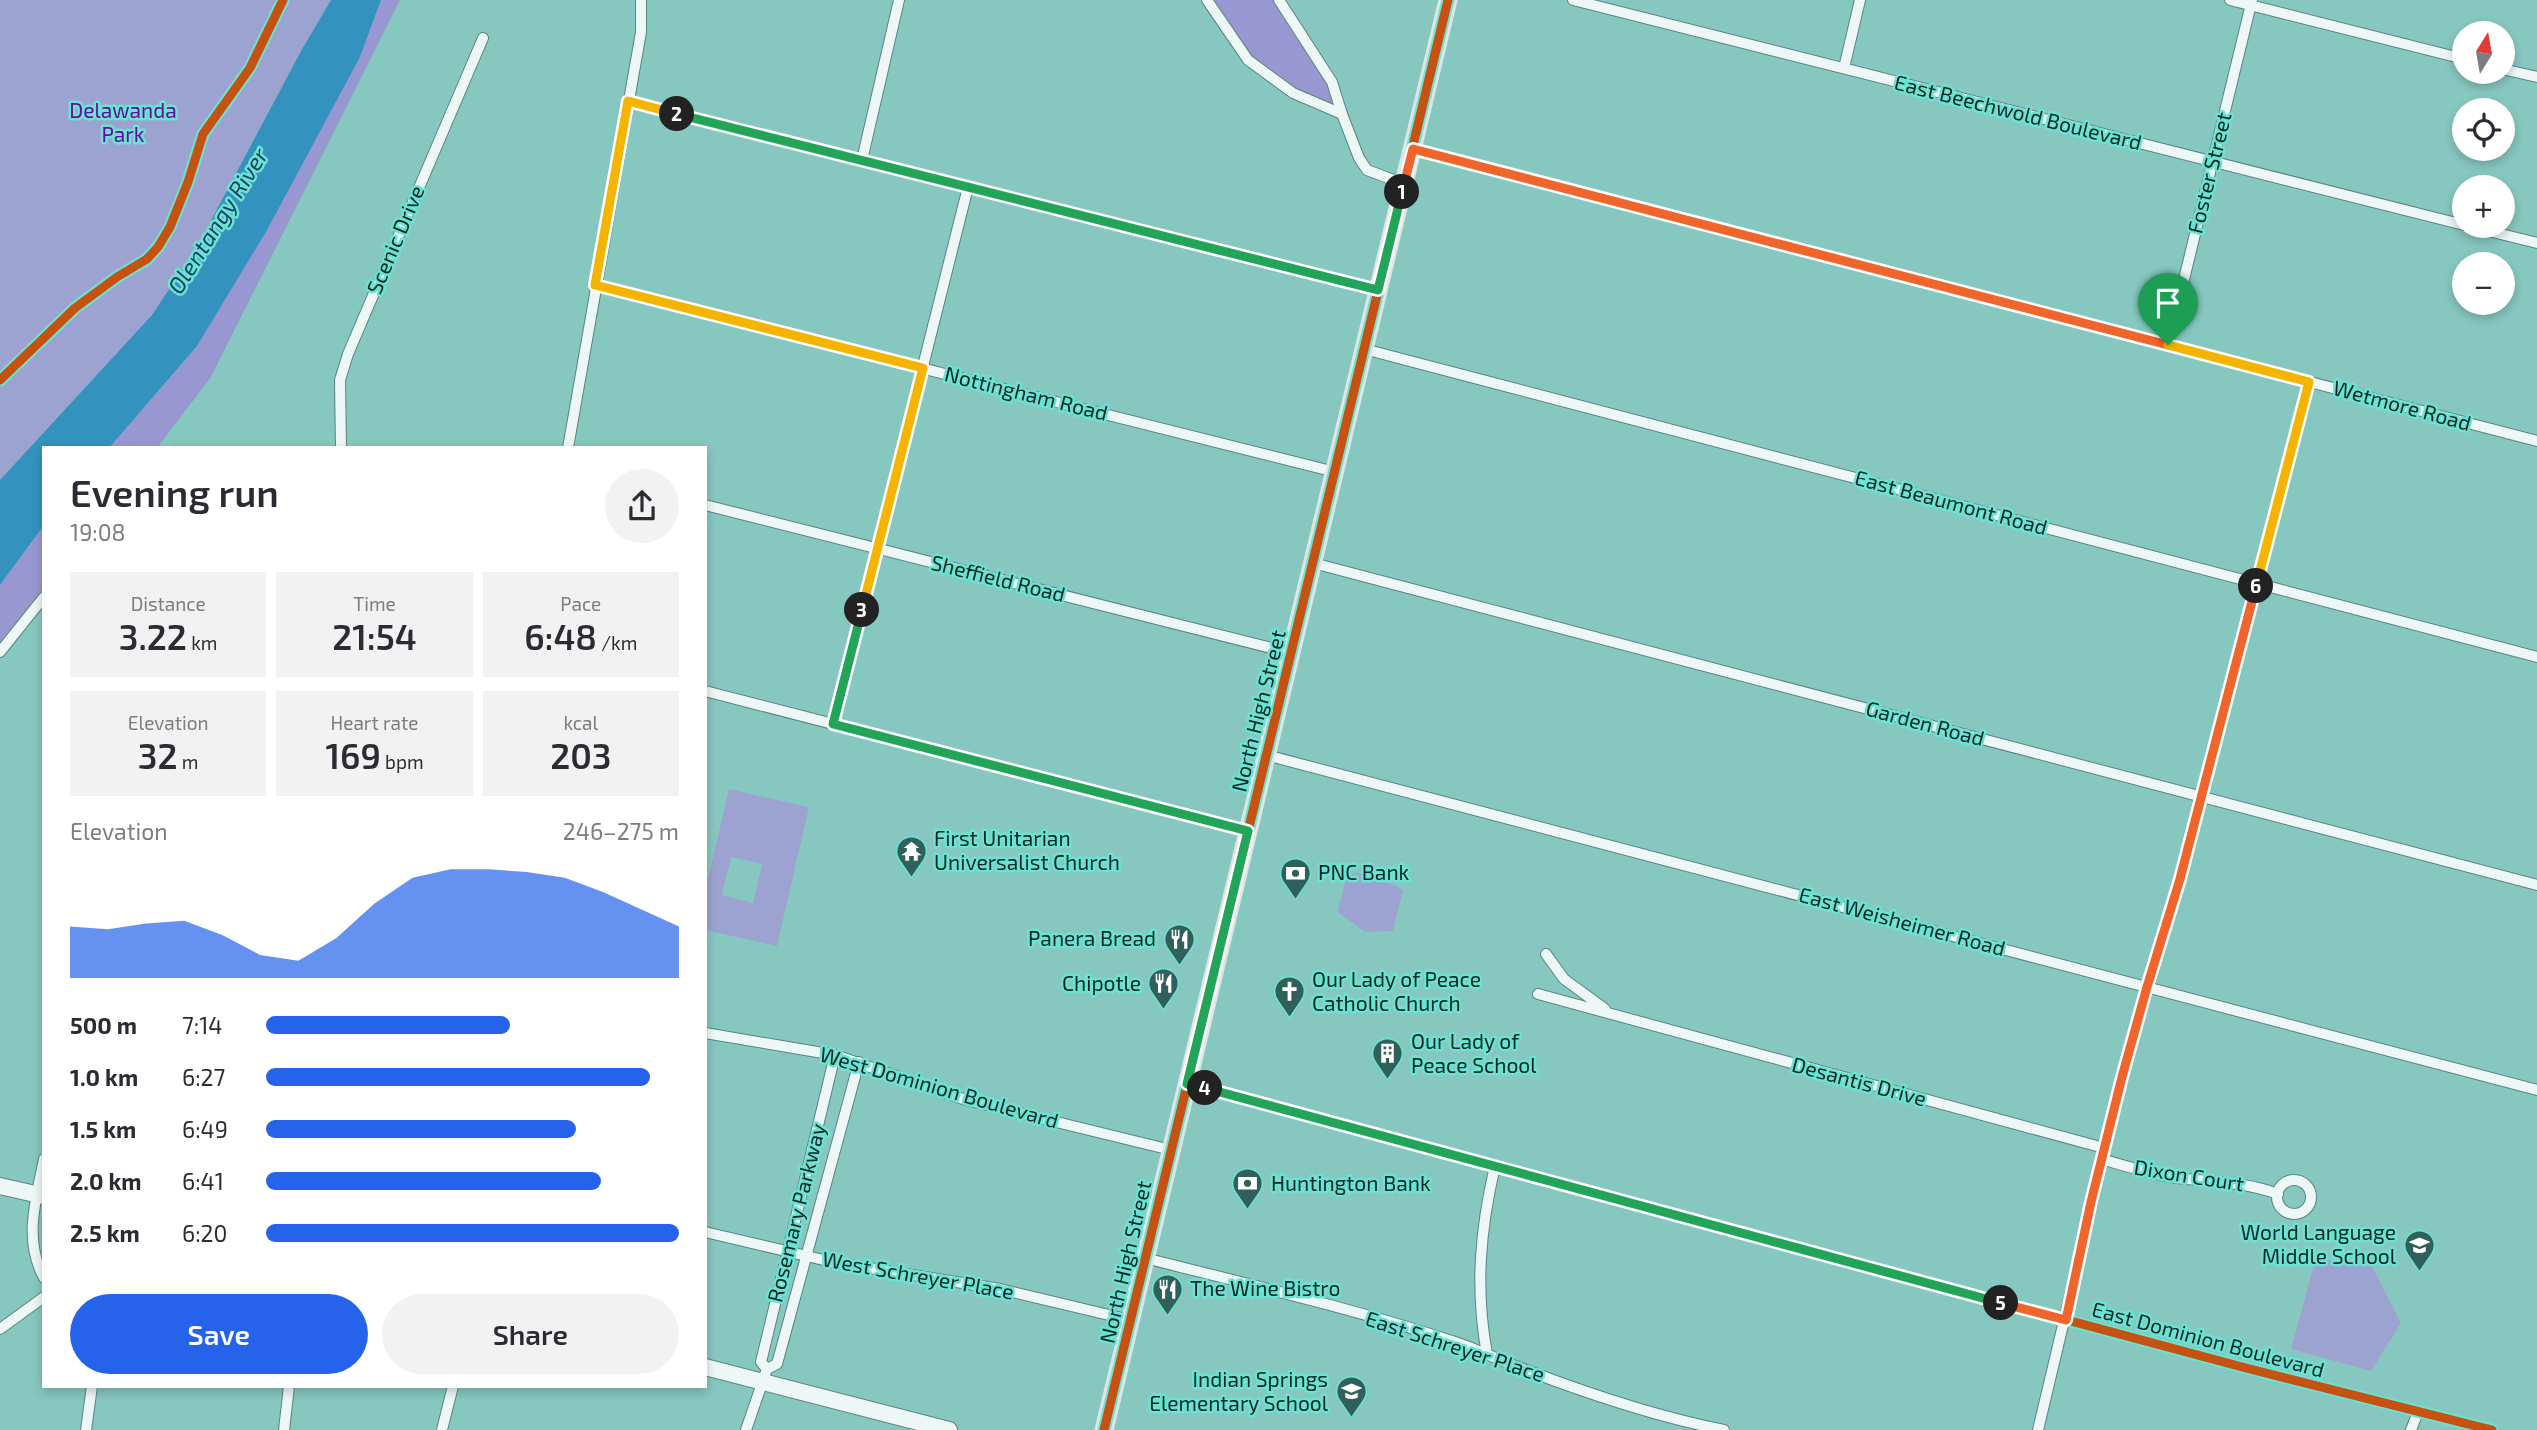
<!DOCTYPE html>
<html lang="en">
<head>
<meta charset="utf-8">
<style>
  :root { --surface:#fff; --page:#f2f2f3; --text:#2b2b33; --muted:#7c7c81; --accent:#2563eb }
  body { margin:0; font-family:"Exo 2",sans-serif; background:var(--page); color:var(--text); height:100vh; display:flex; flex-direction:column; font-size:26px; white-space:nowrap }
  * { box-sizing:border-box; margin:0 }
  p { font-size:23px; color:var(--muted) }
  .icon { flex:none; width:38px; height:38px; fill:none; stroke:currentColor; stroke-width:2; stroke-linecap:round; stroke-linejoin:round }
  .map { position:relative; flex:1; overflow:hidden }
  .sheet { position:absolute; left:42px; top:446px; width:665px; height:942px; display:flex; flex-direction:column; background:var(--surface); border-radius:0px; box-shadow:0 4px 10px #0003 }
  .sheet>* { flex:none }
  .needle { width:46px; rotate:11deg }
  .controls { position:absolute; left:2452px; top:21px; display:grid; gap:14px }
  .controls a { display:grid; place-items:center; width:63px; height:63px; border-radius:50%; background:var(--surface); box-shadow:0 4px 10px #0003; font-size:35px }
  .pin { position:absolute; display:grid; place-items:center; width:60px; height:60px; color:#fff; margin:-72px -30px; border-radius:50% 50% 50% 0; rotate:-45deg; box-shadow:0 0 7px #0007 }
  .pin .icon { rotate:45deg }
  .km { position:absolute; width:35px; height:35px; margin:-18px; border-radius:50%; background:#222; color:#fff; font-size:19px; line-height:35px; text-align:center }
  .round { display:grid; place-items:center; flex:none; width:74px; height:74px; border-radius:37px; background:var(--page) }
  .head { display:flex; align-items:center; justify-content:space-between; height:119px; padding:0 28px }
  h1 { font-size:38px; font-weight:600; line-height:52px }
  .stats { display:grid; grid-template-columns:repeat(3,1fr); gap:10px; height:119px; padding:7px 28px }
  .stats div { display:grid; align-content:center; border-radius:0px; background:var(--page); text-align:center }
  .stats b { font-size:35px; font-weight:600 }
  .stats small { font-size:19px; font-weight:400 }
  .stats p { font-size:19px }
  .chart { height:196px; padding:14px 28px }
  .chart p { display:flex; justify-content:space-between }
  .chart svg { width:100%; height:126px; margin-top:7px; fill:var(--accent); opacity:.7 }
  .primary-button { display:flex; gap:14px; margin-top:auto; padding:14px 28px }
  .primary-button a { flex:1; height:80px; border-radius:42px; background:var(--accent); color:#fff; font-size:28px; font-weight:600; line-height:80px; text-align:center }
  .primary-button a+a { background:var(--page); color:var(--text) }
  ul { padding:0 28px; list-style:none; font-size:23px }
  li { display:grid; grid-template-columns:112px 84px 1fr; align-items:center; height:52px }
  li i { height:18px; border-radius:9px; background:var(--accent) }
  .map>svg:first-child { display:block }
  .green { fill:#9da3d1; fill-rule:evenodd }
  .forest { fill:#9897d1 }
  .water { fill:#3492be }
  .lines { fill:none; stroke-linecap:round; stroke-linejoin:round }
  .minor-casing { stroke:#5b8580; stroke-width:12 }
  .secondary-casing { stroke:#5b8580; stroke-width:18 }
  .primary-casing { stroke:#c9e6e2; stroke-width:19 }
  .minor { stroke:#edf7f5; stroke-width:10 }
  .secondary { stroke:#edf7f5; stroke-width:16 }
  .primary { stroke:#e3e5e5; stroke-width:18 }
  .cycleway-casing { stroke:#6be2d3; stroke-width:13 }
  .cycleway { stroke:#c55210; stroke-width:9 }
  .split-1-casing { stroke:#fff; stroke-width:14 }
  .split-2-casing { stroke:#fff; stroke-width:14 }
  .split-3-casing { stroke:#fff; stroke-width:14 }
  .split-4-casing { stroke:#fff; stroke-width:14 }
  .split-5-casing { stroke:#fff; stroke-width:14 }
  .split-6-casing { stroke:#fff; stroke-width:14 }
  .split-7-casing { stroke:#fff; stroke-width:14 }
  .split-1 { stroke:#f0652b; stroke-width:9 }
  .split-2 { stroke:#22a559; stroke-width:9 }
  .split-3 { stroke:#f5b400; stroke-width:9 }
  .split-4 { stroke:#22a559; stroke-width:9 }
  .split-5 { stroke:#22a559; stroke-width:9 }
  .split-6 { stroke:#f0652b; stroke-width:9 }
  .split-7 { stroke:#f5b400; stroke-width:9 }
  .labels { text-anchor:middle; stroke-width:5; stroke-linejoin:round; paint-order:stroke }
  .park-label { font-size:21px; fill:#610d9a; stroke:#6be2d3 }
  .street-label { font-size:21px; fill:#002824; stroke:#6be2d3 }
  .poi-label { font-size:21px; fill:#002824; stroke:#6be2d3; text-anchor:start }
  .water-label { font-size:23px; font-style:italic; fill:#0f4164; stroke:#6be2d3 }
</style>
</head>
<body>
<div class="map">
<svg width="2537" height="1430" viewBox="0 0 2537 1430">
  <rect width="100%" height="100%" fill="#86c7bf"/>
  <!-- green -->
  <g class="green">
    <polygon points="0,0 331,0 301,51 197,247 152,315 0,480"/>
    <path d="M 729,789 L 809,807 L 777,946 L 705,930 L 705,892 ZM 731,857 L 762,864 L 753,903 L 722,895 Z"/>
    <polygon points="1368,872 1403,890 1393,931 1365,932 1338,912 1347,874"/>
    <polygon points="2316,1258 2372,1266 2401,1323 2371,1371 2291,1349"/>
  </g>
  <!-- forest -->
  <g class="forest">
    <polygon points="381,0 400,0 211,377 157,448 109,448 197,346 360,57"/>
    <polygon points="1207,0 1279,0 1332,82 1342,114 1293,93 1248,60"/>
    <polygon points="44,525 44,598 0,656 0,585"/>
  </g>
  <!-- water -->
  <polygon class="water" points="331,0 381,0 360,57 267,230 197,346 109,448 44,448 44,525 0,585 0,480 152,315 197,247 301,51"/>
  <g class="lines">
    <defs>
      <g id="minor">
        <polyline points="1207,0 1248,60 1293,93 1342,114"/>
        <polyline points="1279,0 1332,82 1342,114 1359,158 1367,170 1404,184"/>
        <polyline points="1573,0 2464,225"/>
        <polyline points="2230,0 2464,59"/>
        <polyline points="1844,68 1860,0"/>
        <polyline points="2502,69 2537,77"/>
        <polyline points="628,101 1379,290"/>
        <polyline points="1413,149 2537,441"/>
        <polyline points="862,160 899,0"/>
        <polyline points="2468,226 2537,243"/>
        <polyline points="595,286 1335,472"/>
        <polyline points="2168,345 2252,0"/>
        <polyline points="1364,349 2537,657"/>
        <polyline points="341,448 340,380 348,354 483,38"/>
        <polyline points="568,448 641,32 641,0"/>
        <polyline points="705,505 1291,653"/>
        <polyline points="1313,563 2537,885"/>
        <polyline points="0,652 44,597"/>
        <polyline points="705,691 1248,831"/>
        <polyline points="833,724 968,187"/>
        <polyline points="1266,755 2537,1090"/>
        <polyline points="1546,954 1564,979 1605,1009"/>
        <polyline points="1538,994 2104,1148"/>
        <polyline points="705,1033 835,1055 966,1100 1171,1150"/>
        <polyline points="1187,1084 2246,1368 2492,1430"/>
        <path d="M 44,1159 C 36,1200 23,1239 44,1278"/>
        <path d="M 2101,1159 C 2129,1167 2157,1176 2186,1179 C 2218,1182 2248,1183 2278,1194"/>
        <circle cx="2294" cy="1197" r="17"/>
        <polyline points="705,1232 832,1262 1000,1289 1130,1320"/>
        <path d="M 1145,1258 C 1247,1284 1351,1308 1452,1341 C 1477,1349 1501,1361 1526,1370 C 1589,1394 1657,1417 1724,1430"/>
        <polyline points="0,1329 44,1297"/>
        <path d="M 1487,1354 C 1475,1289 1480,1230 1495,1166"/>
        <polyline points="767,1369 761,1362 835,1055"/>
        <polyline points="86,1430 92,1386"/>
        <polyline points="284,1430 289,1386"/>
        <polyline points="442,1430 453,1386"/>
        <polyline points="746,1430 767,1369 777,1364 859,1062"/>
        <polyline points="2038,1430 2122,1077 2180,879 2310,382"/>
        <polyline points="2411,1430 2418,1412"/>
      </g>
      <g id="secondary">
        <polyline points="0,1186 44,1196"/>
        <polyline points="705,1367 949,1430"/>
      </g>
      <polyline id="primary" points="1104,1430 1448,0"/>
    </defs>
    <!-- minor casing -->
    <use href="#minor" class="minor-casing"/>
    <!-- secondary casing -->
    <use href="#secondary" class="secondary-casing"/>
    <!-- primary casing -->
    <use href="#primary" class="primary-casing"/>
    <!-- minor -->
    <use href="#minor" class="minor"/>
    <!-- secondary -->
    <use href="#secondary" class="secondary"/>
    <!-- primary -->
    <use href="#primary" class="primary"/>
    <defs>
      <g id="cycleway">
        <polyline points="0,380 75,308 117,277 147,259 158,247 170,227 188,182 203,134 250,68 283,0"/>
        <polyline points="1187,1084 2246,1368 2492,1430"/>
        <polyline points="1104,1430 1448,0"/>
      </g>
    </defs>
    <!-- cycleway casing -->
    <use href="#cycleway" class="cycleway-casing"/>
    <!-- cycleway -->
    <use href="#cycleway" class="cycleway"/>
  </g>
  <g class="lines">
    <defs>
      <polyline id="split-1" points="1402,192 1413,149 2168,345"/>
      <polyline id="split-2" points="677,114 1378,290 1402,192"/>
      <polyline id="split-3" points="677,114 628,101 595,285 923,368 862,610"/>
      <polyline id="split-4" points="862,610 833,724 1248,831 1187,1084 1205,1088"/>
      <polyline id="split-5" points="1205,1088 2001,1303"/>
      <polyline id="split-6" points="2001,1303 2066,1320 2091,1202 2122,1077 2147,987 2180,879 2256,586"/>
      <polyline id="split-7" points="2168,345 2309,382 2256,586"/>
    </defs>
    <!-- split-1 casing -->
    <use href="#split-1" class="split-1-casing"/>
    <!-- split-2 casing -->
    <use href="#split-2" class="split-2-casing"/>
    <!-- split-3 casing -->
    <use href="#split-3" class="split-3-casing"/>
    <!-- split-4 casing -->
    <use href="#split-4" class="split-4-casing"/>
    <!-- split-5 casing -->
    <use href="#split-5" class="split-5-casing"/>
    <!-- split-6 casing -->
    <use href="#split-6" class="split-6-casing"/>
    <!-- split-7 casing -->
    <use href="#split-7" class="split-7-casing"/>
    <!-- split-1 -->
    <use href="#split-1" class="split-1"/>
    <!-- split-2 -->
    <use href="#split-2" class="split-2"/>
    <!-- split-3 -->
    <use href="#split-3" class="split-3"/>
    <!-- split-4 -->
    <use href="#split-4" class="split-4"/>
    <!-- split-5 -->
    <use href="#split-5" class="split-5"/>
    <!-- split-6 -->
    <use href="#split-6" class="split-6"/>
    <!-- split-7 -->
    <use href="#split-7" class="split-7"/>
  </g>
  <!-- icons -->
  <defs>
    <symbol id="temple-pin" viewBox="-11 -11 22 30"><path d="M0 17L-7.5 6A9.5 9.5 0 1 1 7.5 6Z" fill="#2f605a" stroke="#6be2d3"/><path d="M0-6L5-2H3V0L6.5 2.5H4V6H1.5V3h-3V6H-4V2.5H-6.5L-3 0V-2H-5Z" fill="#fff"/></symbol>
    <symbol id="bank-pin" viewBox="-11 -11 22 30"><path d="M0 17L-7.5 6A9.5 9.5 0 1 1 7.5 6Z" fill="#2f605a" stroke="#6be2d3"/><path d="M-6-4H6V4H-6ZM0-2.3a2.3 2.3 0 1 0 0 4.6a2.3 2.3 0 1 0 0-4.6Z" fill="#fff"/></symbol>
    <symbol id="restaurant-pin" viewBox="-11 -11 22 30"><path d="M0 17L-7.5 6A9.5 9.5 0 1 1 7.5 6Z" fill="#2f605a" stroke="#6be2d3"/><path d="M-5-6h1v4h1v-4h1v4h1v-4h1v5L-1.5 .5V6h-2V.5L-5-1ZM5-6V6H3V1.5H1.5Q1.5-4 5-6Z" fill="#fff"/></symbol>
    <symbol id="church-pin" viewBox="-11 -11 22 30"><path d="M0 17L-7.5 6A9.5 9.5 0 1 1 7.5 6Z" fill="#2f605a" stroke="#6be2d3"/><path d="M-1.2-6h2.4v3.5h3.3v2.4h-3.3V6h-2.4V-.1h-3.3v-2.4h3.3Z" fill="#fff"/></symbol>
    <symbol id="building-pin" viewBox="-11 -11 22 30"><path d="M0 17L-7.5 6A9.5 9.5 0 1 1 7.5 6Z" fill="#2f605a" stroke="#6be2d3"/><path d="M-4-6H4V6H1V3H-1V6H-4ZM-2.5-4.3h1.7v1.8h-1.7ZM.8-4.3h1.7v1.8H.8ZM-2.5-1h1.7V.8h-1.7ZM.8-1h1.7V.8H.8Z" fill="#fff"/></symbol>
    <symbol id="school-pin" viewBox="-11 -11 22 30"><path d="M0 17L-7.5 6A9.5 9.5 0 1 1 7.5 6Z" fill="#2f605a" stroke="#6be2d3"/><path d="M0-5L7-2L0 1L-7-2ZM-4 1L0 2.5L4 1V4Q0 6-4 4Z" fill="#fff"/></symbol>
  </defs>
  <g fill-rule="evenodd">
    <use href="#temple-pin" x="894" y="834" width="35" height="47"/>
    <use href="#bank-pin" x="1278" y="856" width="35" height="47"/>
    <use href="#restaurant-pin" x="1162" y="922" width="35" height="47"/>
    <use href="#restaurant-pin" x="1146" y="966" width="35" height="47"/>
    <use href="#church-pin" x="1272" y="974" width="35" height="47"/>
    <use href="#building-pin" x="1370" y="1036" width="35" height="47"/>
    <use href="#bank-pin" x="1230" y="1166" width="35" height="47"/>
    <use href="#school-pin" x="2402" y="1228" width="35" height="47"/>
    <use href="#restaurant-pin" x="1150" y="1272" width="35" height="47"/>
    <use href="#school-pin" x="1334" y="1374" width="35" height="47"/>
  </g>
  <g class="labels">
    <!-- park labels -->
    <g class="park-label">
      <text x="123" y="118">Delawanda<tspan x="123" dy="24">Park</tspan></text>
    </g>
    <!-- street labels -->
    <g class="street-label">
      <text transform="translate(2018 113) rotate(14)" y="7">East Beechwold Boulevard</text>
      <text transform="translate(2210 173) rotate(-76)" y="7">Foster Street</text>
      <text transform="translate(396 240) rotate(-67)" y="7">Scenic Drive</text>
      <text transform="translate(1026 394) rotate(14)" y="7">Nottingham Road</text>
      <text transform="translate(2402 406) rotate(15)" y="7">Wetmore Road</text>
      <text transform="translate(1951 503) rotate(15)" y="7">East Beaumont Road</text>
      <text transform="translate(998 579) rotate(14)" y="7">Sheffield Road</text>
      <text transform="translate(1259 711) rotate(-76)" y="7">North High Street</text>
      <text transform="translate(1925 724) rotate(15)" y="7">Garden Road</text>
      <text transform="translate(1902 922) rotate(15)" y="7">East Weisheimer Road</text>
      <text transform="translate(1859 1082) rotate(15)" y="7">Desantis Drive</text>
      <text transform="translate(939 1088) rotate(16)" y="7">West Dominion Boulevard</text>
      <text transform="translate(2189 1176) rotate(9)" y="7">Dixon Court</text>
      <text transform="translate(797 1213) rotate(-76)" y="7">Rosemary Parkway</text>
      <text transform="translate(1126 1262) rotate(-77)" y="7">North High Street</text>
      <text transform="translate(918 1276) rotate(10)" y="7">West Schreyer Place</text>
      <text transform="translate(2208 1340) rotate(15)" y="7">East Dominion Boulevard</text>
      <text transform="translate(1455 1347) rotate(18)" y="7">East Schreyer Place</text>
    </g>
    <!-- poi labels -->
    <g class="poi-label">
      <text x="934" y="846">First Unitarian<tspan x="934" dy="24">Universalist Church</tspan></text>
      <text x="1318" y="880">PNC Bank</text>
      <text x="1156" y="946" text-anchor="end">Panera Bread</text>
      <text x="1312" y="987">Our Lady of Peace<tspan x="1312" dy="24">Catholic Church</tspan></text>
      <text x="1141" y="991" text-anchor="end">Chipotle</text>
      <text x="1411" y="1049">Our Lady of<tspan x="1411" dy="24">Peace School</tspan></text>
      <text x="1271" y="1191">Huntington Bank</text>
      <text x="2396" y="1240" text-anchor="end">World Language<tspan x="2396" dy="24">Middle School</tspan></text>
      <text x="1190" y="1296">The Wine Bistro</text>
      <text x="1328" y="1387" text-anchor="end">Indian Springs<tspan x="1328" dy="24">Elementary School</tspan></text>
    </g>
    <!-- water labels -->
    <g class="water-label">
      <text transform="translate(218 221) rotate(-58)" y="8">Olentangy River</text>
    </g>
  </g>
</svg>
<div class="controls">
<a><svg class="needle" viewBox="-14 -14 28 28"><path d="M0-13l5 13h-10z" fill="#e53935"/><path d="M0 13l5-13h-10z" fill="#7c7c81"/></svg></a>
<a><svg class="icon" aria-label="locate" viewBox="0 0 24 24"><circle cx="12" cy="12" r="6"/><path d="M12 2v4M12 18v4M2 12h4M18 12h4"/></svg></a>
<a>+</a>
<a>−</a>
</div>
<div class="pin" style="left:2168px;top:345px;background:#1e9e55"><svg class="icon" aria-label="arrive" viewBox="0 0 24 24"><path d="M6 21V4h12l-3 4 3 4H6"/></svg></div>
<b class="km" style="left:1402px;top:192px">1</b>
<b class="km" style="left:677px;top:114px">2</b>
<b class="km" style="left:862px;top:610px">3</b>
<b class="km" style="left:1205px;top:1088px">4</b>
<b class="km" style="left:2001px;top:1303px">5</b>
<b class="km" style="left:2256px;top:586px">6</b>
<section class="sheet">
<div class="head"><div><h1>Evening run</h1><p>19:08</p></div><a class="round"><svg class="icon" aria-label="share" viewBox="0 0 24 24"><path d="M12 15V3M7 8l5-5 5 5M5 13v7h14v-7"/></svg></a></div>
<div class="stats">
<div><p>Distance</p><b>3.22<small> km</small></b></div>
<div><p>Time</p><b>21:54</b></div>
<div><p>Pace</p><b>6:48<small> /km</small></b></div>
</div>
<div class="stats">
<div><p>Elevation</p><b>32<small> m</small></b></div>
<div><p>Heart rate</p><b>169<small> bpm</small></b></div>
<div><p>kcal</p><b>203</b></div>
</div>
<div class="chart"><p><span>Elevation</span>246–275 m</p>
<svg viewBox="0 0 160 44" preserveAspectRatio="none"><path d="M0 44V26L10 27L20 25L30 24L40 29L50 36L60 38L70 30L80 18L90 9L100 6L110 6L120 7L130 9L140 14L150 20L160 26V44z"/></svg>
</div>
<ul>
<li><b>500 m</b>7:14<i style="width:59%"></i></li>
<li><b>1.0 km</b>6:27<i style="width:93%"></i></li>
<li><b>1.5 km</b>6:49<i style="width:75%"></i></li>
<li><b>2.0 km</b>6:41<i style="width:81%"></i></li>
<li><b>2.5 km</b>6:20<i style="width:100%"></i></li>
</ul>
<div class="primary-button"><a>Save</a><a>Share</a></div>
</section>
</div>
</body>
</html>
